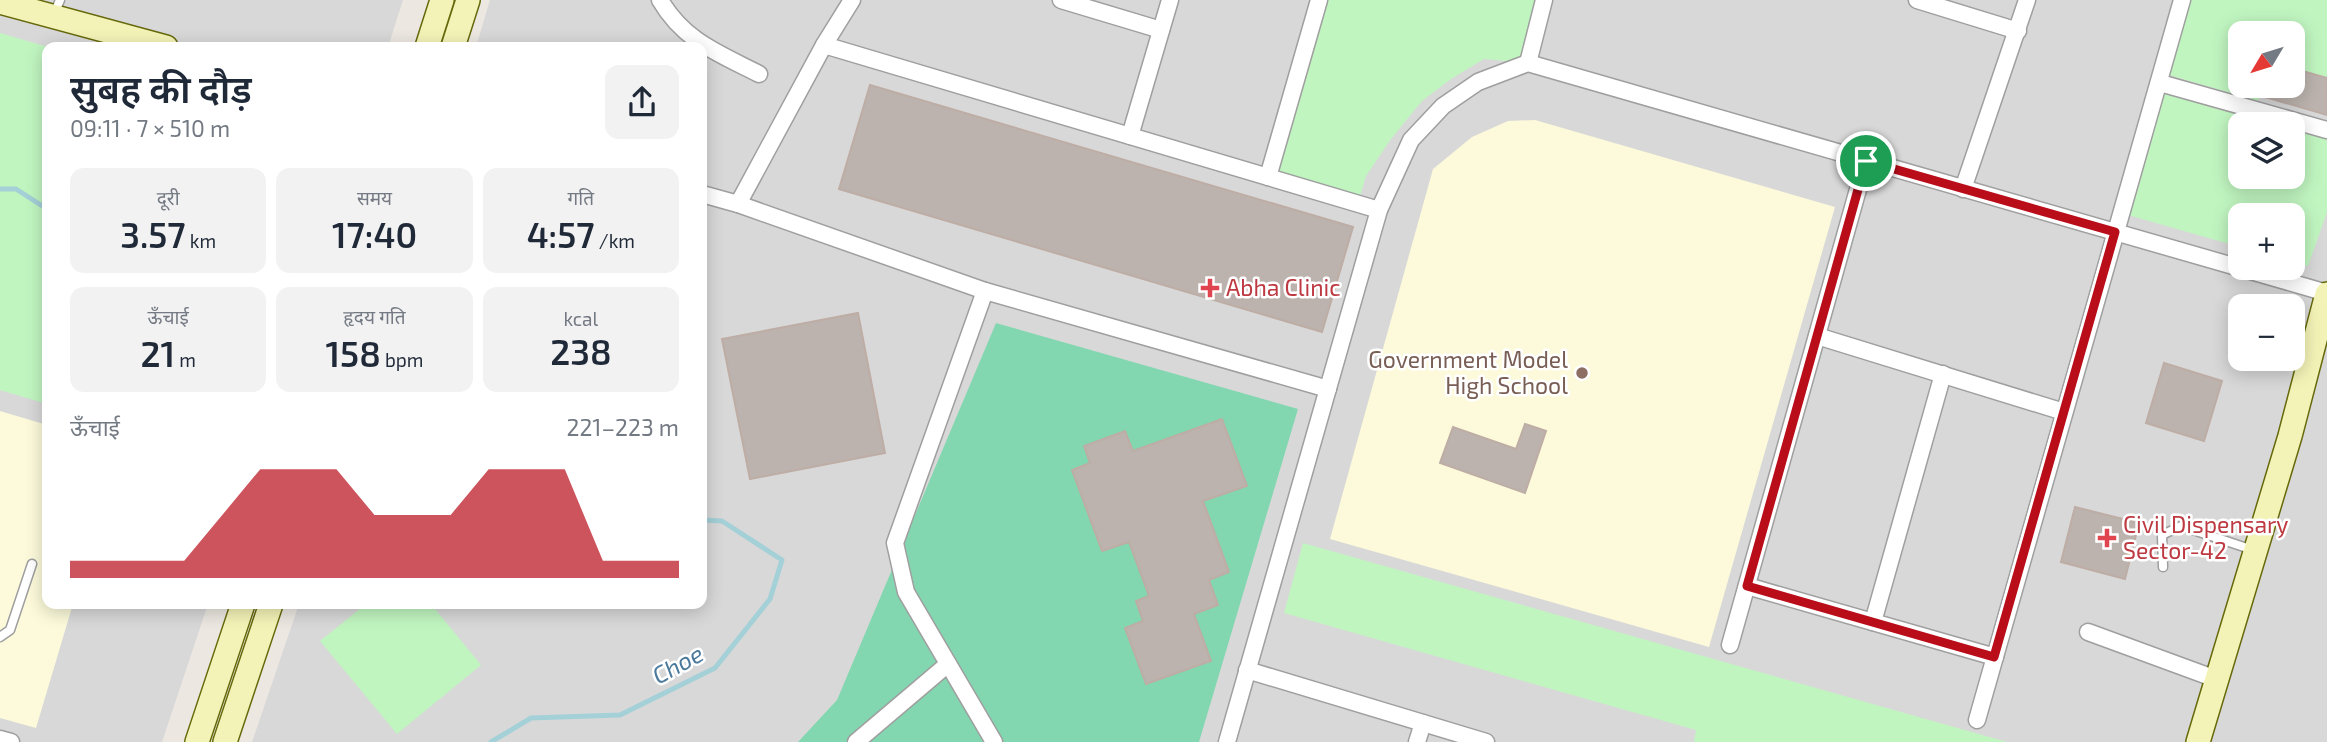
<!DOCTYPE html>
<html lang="hi">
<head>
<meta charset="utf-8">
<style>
  :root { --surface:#fff; --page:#f2f2f3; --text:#1f2937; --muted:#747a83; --accent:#b90d1a }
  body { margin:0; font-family:"Exo 2","Noto Sans Devanagari",sans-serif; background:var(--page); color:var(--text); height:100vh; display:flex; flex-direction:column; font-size:26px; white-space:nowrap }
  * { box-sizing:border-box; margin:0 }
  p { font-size:23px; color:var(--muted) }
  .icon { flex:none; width:38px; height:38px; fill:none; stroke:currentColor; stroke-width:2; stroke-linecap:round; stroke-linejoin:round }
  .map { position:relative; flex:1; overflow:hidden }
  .drawer { position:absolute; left:42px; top:42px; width:665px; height:567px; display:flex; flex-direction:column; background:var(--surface); border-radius:14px; box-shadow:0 4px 18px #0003 }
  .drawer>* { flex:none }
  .needle { width:46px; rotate:232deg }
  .buttons { position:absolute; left:2228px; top:21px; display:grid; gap:14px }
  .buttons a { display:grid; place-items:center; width:77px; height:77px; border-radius:14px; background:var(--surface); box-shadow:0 4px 18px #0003; font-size:35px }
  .pin { position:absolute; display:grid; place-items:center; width:60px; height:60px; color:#fff; margin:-30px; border:4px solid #fff; border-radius:50%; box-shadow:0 2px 7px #0007 }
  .round { display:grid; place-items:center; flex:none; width:74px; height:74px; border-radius:14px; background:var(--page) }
  .headline { display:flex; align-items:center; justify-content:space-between; height:119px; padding:0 28px }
  h1 { font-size:38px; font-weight:600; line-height:52px }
  .metrics { display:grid; grid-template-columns:repeat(3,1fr); gap:10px; height:119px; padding:7px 28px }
  .metrics div { display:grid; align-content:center; border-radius:14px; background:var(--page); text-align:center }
  .metrics b { font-size:35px; font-weight:600 }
  .metrics small { font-size:19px; font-weight:400 }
  .metrics p { font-size:19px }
  .chart { height:196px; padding:14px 28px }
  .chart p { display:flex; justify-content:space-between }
  .chart svg { width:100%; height:126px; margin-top:7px; fill:var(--accent); opacity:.7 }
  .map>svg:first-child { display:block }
  .residential { fill:#d9d8d8; fill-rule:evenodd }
  .education { fill:#fcfada }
  .park { fill:#c0f5c0 }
  .pitch { fill:#83d7b0 }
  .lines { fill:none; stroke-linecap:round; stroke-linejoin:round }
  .stream { stroke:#a4d0d7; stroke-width:5 }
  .building { fill:#bcb3ae; stroke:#bdada5; stroke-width:2 }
  .lane-casing { stroke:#9f9f9f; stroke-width:11 }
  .street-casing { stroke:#9f9f9f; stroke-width:19 }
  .secondary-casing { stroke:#66690b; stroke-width:26 }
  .lane { stroke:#fff; stroke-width:8 }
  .street { stroke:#fff; stroke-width:16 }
  .secondary { stroke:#f4f3b7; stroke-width:23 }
  .route-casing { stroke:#fff; stroke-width:14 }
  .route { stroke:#b90d1a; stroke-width:9 }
  .health-dot { fill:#e0444e; stroke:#fff; stroke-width:2.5 }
  .education-dot { fill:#8d6e63; stroke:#fff; stroke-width:2.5 }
  .labels { text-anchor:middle; stroke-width:5; stroke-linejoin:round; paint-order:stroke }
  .health-label { font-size:23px; fill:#be3a42; stroke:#fff; text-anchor:start }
  .education-label { font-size:23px; fill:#785e54; stroke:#fff; text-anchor:end }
  .water-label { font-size:24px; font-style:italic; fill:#4c7a9d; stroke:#fff }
</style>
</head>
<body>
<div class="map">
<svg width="2327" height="742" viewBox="0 0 2327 742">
  <rect width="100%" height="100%" fill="#ece8e1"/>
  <!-- residential -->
  <g class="residential">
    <polygon points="0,0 403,0 388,47 47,47 47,604 208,604 162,742 0,742"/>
    <path d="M 490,0 L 2327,0 L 2327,742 L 252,742 L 299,604 L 702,604 L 702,47 L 476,47 ZM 2240,33 L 2292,33 L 2292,86 L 2240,86 ZM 2240,124 L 2292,124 L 2292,177 L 2240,177 ZM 2240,215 L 2292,215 L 2292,268 L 2240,268 ZM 2240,306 L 2292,306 L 2292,359 L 2240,359 Z"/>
  </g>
  <!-- education -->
  <g class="education">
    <polygon points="1535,120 1835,207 1709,647 1330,539 1433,169 1472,137 1508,121"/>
    <polygon points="0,411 47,425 47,604 73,604 36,728 0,718"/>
  </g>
  <!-- park -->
  <g class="park">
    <polygon points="1319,0 1544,0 1528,63 1484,59 1451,79 1422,101 1391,139 1366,176 1358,203 1268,177"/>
    <polygon points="2182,0 2327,0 2327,77 2293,68 2292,33 2240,33 2240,86 2262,86 2258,101 2162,73"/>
    <polygon points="0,33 48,47 47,404 0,390"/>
    <polygon points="2158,90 2284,124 2240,124 2240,177 2292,177 2293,127 2327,136 2327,212 2308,266 2293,262 2292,215 2240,215 2240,247 2121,213"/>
    <polygon points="1303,543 2007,742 1694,742 1696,730 1284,613"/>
    <polygon points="366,604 431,604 481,665 397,734 320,641"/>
  </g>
  <!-- pitch -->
  <polygon class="pitch" points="996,323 1298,409 1199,742 798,742 837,700"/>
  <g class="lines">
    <!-- stream -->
    <g class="stream">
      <polyline points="0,189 16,189 47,209"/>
      <polyline points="491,742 531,718 620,715 715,668 770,599 782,560 722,521 702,520"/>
    </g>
  </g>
  <!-- building -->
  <g class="building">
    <polygon points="2292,68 2327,78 2327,115 2241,90 2242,86 2292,86"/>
    <polygon points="870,85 1353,227 1322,332 839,189"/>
    <polygon points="858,313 885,453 750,479 722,339"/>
    <polygon points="2164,363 2222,381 2204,441 2146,423"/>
    <polygon points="1222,419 1247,486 1203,501 1229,572 1209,580 1218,605 1194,614 1211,661 1146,684 1125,628 1143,621 1136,601 1149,596 1129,542 1102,551 1072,470 1090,463 1084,446 1125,431 1133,451"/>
    <polygon points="1525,424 1546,431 1525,493 1440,463 1453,427 1516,449"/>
    <polygon points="2075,507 2139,523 2125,579 2061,562"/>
  </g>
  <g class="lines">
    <defs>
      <g id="lane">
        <polyline points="54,14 60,0"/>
        <polyline points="2163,567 2162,535 2181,526 2253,550"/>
        <polyline points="0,637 10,630 32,564"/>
      </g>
      <g id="street">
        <path d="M 660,0 C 684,41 718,53 759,74"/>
        <polyline points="1061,0 1161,30"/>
        <polyline points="1917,0 2018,31"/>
        <polyline points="824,45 1379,210"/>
        <polyline points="1528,63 1544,0"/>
        <polyline points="2160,83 2327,130"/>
        <polyline points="1130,136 1170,0"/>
        <polyline points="1268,177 1319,0"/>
        <polyline points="1963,189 2027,0"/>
        <polyline points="702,194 738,204 985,291 1328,389"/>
        <polyline points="738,204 824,45 852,0"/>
        <polyline points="985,291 895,543 906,592 994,742"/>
        <polyline points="1817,336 2064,412"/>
        <polyline points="1747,586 1995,657"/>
        <polyline points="1873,622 1943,374"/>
        <polyline points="2088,632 2216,679"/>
        <polyline points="1730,645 1866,161"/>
        <polyline points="1247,670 1486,742"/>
        <polyline points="1977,720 2182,0"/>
        <polyline points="0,739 11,742"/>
        <polyline points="856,742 948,664"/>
        <polyline points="1227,742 1379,210 1411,140 1443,106 1478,82 1528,63 2327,293"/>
        <polyline points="1417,742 1423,723"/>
      </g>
      <g id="secondary">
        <polyline points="0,2 166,47"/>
        <polyline points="427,47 442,0"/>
        <polyline points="453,47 468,0"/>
        <polyline points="197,742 243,604"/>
        <polyline points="225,742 271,604"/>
        <polyline points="2198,742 2290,436 2327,294"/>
      </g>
    </defs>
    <!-- lane casing -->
    <use href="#lane" class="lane-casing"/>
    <!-- street casing -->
    <use href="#street" class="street-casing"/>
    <!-- secondary casing -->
    <use href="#secondary" class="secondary-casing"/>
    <!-- lane -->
    <use href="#lane" class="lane"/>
    <!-- street -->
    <use href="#street" class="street"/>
    <!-- secondary -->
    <use href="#secondary" class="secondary"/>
  </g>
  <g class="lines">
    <defs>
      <polygon id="route" points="1866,161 2115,232 1994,657 1747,586"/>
    </defs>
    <!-- route casing -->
    <use href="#route" class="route-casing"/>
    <!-- route -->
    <use href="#route" class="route"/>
  </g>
  <!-- markers -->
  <g class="health-dot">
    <path d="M1206.5 277.5h7v7h7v7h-7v7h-7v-7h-7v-7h7z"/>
    <path d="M2103.5 527.5h7v7h7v7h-7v7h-7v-7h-7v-7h7z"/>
  </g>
  <circle class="education-dot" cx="1582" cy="373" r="7"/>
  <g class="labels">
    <!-- health labels -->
    <g class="health-label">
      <text x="1226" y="296">Abha Clinic</text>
      <text x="2123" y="533">Civil Dispensary<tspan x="2123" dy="26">Sector-42</tspan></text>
    </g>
    <!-- education labels -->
    <g class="education-label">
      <text x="1568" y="368">Government Model<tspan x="1568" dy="26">High School</tspan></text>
    </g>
    <!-- water labels -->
    <g class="water-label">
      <text transform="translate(678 665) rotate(-29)" y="8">Choe</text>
    </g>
  </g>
</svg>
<div class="buttons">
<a><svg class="needle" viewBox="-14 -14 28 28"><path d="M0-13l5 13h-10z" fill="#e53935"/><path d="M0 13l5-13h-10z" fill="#747a83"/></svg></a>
<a><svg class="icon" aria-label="layers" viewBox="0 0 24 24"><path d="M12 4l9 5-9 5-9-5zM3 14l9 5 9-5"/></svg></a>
<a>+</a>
<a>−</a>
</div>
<div class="pin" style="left:1866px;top:161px;background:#1e9e55"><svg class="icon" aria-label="arrive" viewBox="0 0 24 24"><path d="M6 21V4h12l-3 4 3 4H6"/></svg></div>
<section class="drawer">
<div class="headline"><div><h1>सुबह की दौड़</h1><p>09:11 · 7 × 510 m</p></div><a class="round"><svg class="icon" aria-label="share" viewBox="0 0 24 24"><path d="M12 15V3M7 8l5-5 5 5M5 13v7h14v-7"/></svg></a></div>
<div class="metrics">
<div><p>दूरी</p><b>3.57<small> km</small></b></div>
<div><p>समय</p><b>17:40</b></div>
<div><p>गति</p><b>4:57<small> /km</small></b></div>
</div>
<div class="metrics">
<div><p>ऊँचाई</p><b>21<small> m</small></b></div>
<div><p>हृदय गति</p><b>158<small> bpm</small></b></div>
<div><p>kcal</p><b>238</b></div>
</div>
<div class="chart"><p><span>ऊँचाई</span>221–223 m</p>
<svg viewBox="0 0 160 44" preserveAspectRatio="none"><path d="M0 44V38L10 38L20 38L30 38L40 22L50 6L60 6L70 6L80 22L90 22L100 22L110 6L120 6L130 6L140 38L150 38L160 38V44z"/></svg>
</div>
</section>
</div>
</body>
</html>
